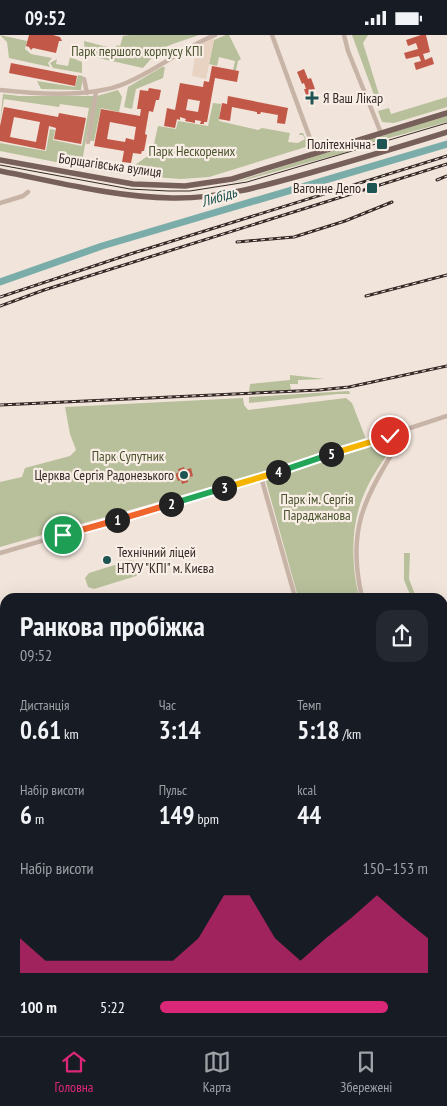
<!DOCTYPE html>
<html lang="uk">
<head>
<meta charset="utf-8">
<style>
  :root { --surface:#171b24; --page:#242831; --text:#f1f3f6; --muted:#9ea1a6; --line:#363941; --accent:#db2777 }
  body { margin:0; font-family:"PT Sans Narrow",sans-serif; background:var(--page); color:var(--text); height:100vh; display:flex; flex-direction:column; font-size:19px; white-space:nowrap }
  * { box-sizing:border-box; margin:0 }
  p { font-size:16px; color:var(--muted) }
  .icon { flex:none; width:28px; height:28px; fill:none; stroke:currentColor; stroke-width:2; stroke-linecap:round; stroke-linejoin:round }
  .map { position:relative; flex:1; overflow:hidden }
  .drawer { position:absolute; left:0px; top:558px; width:448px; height:444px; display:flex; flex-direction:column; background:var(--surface); border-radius:15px 15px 0 0; box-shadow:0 5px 20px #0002 }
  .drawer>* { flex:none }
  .pin { position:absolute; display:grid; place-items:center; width:42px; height:42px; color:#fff; margin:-21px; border:2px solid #fff; border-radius:50%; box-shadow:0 1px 5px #0007 }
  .km { position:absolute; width:25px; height:25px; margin:-12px; border-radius:50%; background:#222; color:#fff; font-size:14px; line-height:25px; text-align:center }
  .round { display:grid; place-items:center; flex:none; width:52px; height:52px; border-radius:15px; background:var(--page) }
  .head { display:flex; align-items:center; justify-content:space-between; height:85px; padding:0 20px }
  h1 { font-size:28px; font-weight:700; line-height:38px }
  .figures { display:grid; grid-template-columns:repeat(3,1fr); gap:8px; height:85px; padding:5px 20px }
  .figures div { display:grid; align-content:center }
  .figures b { font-size:25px; font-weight:700 }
  .figures small { font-size:14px; font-weight:400 }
  .figures p { font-size:14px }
  .chart { height:140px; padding:10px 20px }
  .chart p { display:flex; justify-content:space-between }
  .chart svg { width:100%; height:90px; margin-top:5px; fill:var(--accent); opacity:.7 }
  ul { padding:0 20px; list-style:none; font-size:16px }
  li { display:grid; grid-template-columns:80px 60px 1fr; align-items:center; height:38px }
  li i { height:12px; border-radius:6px; background:var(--accent) }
  .status { display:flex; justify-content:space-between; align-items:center; height:35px; padding:0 25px; background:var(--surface); direction:ltr }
  .status svg { height:14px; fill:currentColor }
  .menu { display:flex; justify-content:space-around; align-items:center; height:70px; border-top:1px solid var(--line); background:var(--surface); font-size:14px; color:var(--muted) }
  .menu a { display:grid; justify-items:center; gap:2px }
  .menu .active { color:var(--accent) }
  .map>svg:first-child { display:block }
  .green { fill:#b7bf9b }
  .plaza { fill:#e8d3c2 }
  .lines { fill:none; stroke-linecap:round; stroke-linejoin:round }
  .river { stroke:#7aadaa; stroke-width:7 }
  .building { fill:#c25847; fill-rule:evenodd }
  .minor { stroke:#c8b3a7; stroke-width:4.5 }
  .major { stroke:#766059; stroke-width:5.5 }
  .tram { stroke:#352a27; stroke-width:1 }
  .rail-casing { stroke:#352a27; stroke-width:3 }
  .rail { stroke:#f9eee6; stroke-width:1; stroke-dasharray:4; stroke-linecap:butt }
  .split-1-casing { stroke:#fff; stroke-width:10 }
  .split-2-casing { stroke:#fff; stroke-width:10 }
  .split-3-casing { stroke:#fff; stroke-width:10 }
  .split-4-casing { stroke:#fff; stroke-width:10 }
  .split-5-casing { stroke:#fff; stroke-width:10 }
  .split-6-casing { stroke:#fff; stroke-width:10 }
  .split-1 { stroke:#f0652b; stroke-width:6 }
  .split-2 { stroke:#f0652b; stroke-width:6 }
  .split-3 { stroke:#22a559; stroke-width:6 }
  .split-4 { stroke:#f5b400; stroke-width:6 }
  .split-5 { stroke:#22a559; stroke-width:6 }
  .split-6 { stroke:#f5b400; stroke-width:6 }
  .poi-dot { fill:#1e5553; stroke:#f9eee6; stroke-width:2 }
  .labels { text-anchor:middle; stroke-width:4.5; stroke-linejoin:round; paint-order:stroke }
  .park-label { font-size:14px; fill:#48522c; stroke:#f9eee6 }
  .poi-label { font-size:14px; fill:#352a27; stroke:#f9eee6; text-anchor:end }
  .street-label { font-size:14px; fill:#352a27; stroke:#f9eee6 }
  .water-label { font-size:15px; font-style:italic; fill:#1e5553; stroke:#f9eee6 }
</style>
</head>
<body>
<div class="status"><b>09:52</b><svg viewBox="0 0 49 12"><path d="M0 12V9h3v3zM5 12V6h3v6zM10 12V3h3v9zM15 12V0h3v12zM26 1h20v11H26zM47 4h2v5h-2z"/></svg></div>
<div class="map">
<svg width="447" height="1001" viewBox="0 0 447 1001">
  <rect width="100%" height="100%" fill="#f1e4da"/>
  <!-- green -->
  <g class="green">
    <polygon points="0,0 27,6 25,14 31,19 52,23 48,28 50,32 9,23 7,7"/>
    <path d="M 130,0 L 199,0 C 186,5 171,8 159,16 C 153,20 148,28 143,33 L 85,20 L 84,6 L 115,14 L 117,10 L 120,11 L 123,1 Z"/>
    <polygon points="226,0 229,0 241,24 238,26 236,35 233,35 235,26 219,22 217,31 209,29 214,5"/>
    <polygon points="352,0 368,0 363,8 381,66 377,68"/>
    <polygon points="70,22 82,27 82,38 53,33 50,28 57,24 56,29 68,31"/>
    <polygon points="162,32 165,32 163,43 136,54 132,74 124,72 128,52"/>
    <polygon points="78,40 83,41 81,55 41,54 37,46 75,52"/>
    <polygon points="118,55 122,62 119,77 101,73 94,106 90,106 97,61"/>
    <polygon points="3,59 19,61 94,61 81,132 0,116 0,108 46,116 50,94 55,95 53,105 82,111 89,73 60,69 59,72 4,64 0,87"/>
    <polygon points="447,62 447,72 394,88 382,87 378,76 389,73 391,79"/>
    <polygon points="213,68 221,69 219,86 258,95 262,93 290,98 288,107 298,108 305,104 303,100 299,100 300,98 303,98 309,111 209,142 181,144 127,140 128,135 152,118 158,91 176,94 178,86 208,91"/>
    <polygon points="447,81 447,87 360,111 347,117 230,149 299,126"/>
    <polygon points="86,125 100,127 100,130 122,135 121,139 84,133"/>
    <polygon points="290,340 325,344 298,345 298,349 290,349 291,355 249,358 250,349 290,345"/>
    <polygon points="349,356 350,359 338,359 249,368 249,362"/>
    <polygon points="243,363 244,370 248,375 346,363 352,368 366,404 256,439 0,512 0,447 22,442 25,433 70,421 76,415 70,399 65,372"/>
    <path d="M 389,403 L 393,411 C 383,426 372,440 365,457 C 350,489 351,529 359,562 L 298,562 L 265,443 Z"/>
    <polygon points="404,518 410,518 409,544 416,562 411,562 404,545"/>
    <path d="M 131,525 L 137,527 C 140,532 140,537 136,541 L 94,554 L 88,552 L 85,543 L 89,538 Z"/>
  </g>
  <!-- plaza -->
  <polygon class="plaza" points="212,1 214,5 206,44 192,41 197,8"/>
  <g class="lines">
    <!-- river -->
    <polyline class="river" points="0,247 102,211 447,109"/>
  </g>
  <!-- building -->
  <g class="building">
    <polygon points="29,0 53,0 60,2 62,6 59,6 56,18 33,13 31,15 29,12 26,11"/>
    <polygon points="421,0 426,0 430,17 423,19 425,25 432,22 434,29 416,35 414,28 421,26 419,21 406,24 404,18 418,14 416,8 408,11 406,5"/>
    <polygon points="11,28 77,41 75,51 9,38"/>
    <path d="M 212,31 L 239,36 L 237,47 L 215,43 L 207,87 L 204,87 L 204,89 L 200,89 L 201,86 L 195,85 L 195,88 L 185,86 L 186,84 L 180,82 L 180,85 L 177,84 L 175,93 L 164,91 L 167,73 L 175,75 L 180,48 L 203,52 L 204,46 L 209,47 ZM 188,64 L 200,66 L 198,77 L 186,75 Z"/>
    <polygon points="304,34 308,44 311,43 315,54 312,55 316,67 309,69 304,54 306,54 304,48 302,49 297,37"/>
    <path d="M 149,53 L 161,55 L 159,65 L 156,65 L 153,77 L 149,76 L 145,99 L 147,100 L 146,106 L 144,116 L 142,116 L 141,119 L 133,118 L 131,128 L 122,127 L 124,116 L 94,111 L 101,74 L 140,81 L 141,74 L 137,74 L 140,55 L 148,56 ZM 110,87 L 136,92 L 134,105 L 126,103 L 125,107 L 107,104 Z"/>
    <polygon points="228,61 288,73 285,89 277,88 278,80 261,77 260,79 257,79 257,77 232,72 230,86 219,84 222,68 227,69"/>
    <path d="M 4,72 L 58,82 L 59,78 L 86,83 L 81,109 L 54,104 L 56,93 L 49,91 L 45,115 L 0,106 L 0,91 ZM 14,82 L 40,87 L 36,107 L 10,102 Z"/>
    <polygon points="184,432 185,435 191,433 193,441 187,443 188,447 182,449 181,445 178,446 175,439 179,437 178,434"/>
    <polygon points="447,980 446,1001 428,1001 420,996 442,996 442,986"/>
  </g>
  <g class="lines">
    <!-- minor -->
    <g class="minor">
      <polyline points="272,0 315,117"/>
      <polyline points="344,0 348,16 381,98"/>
      <polyline points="84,44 87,58"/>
      <path d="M 0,55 C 36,59 93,63 126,48 C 157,35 183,13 215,0"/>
      <polyline points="88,107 96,57"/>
      <polyline points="0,168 23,161 28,157"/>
      <polyline points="399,407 404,407 408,403 406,398 401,396"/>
      <polyline points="261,442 295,562"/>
      <polyline points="0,518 261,442 447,381"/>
      <path d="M 362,562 C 346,494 365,463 399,407"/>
      <polyline points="442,596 447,596"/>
      <polyline points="0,656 5,673"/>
      <polyline points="442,741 447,744"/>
      <polyline points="0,808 5,807"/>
      <polyline points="0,889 5,879"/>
    </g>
    <!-- major -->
    <g class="major">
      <polyline points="0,125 133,149 185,151 232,144 447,78"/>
      <path d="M 0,136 C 57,147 114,162 172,163 C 220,164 267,150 313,137 C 358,124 403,111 447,97"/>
    </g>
    <!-- tram -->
    <polyline class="tram" points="0,130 130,154 168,156 190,156 247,147 447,88"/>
    <defs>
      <g id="rail">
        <polyline points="437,145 447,141"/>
        <polyline points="237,207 294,202 345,186 392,167"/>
        <polyline points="366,261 447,240"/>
        <polyline points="0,262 127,220 447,121"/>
        <polyline points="0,271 44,255 447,129"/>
        <polyline points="0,370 319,355 349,352 447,331"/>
      </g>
    </defs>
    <!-- rail casing -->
    <use href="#rail" class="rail-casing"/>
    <!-- rail -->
    <use href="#rail" class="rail"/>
  </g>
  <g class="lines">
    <defs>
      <polyline id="split-1" points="63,500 117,485"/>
      <polyline id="split-2" points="117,485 171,469"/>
      <polyline id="split-3" points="171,469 224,453"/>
      <polyline id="split-4" points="224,453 278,437"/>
      <polyline id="split-5" points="278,437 331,419"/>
      <polyline id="split-6" points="331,419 390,401"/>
    </defs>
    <!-- split-1 casing -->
    <use href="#split-1" class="split-1-casing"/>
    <!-- split-2 casing -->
    <use href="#split-2" class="split-2-casing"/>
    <!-- split-3 casing -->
    <use href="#split-3" class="split-3-casing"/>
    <!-- split-4 casing -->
    <use href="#split-4" class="split-4-casing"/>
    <!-- split-5 casing -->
    <use href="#split-5" class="split-5-casing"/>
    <!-- split-6 casing -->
    <use href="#split-6" class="split-6-casing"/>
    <!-- split-1 -->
    <use href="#split-1" class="split-1"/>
    <!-- split-2 -->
    <use href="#split-2" class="split-2"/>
    <!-- split-3 -->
    <use href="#split-3" class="split-3"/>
    <!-- split-4 -->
    <use href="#split-4" class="split-4"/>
    <!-- split-5 -->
    <use href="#split-5" class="split-5"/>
    <!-- split-6 -->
    <use href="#split-6" class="split-6"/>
  </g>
  <!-- markers -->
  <g class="poi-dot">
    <path d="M309.5 55.5h5v5h5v5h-5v5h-5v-5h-5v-5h5z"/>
    <rect x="376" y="103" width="12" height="12" rx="2.5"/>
    <rect x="366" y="147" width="12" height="12" rx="2.5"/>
    <circle cx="184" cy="440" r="5"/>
    <circle cx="107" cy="525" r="5"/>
  </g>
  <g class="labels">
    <!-- park labels -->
    <g class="park-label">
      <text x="137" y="21">Парк першого корпусу КПІ</text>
      <text x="192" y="121">Парк Нескорених</text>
      <text x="128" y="426">Парк Супутник</text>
      <text x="317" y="469">Парк ім. Сергія<tspan x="317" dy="16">Параджанова</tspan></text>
    </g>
    <!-- poi labels -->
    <g class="poi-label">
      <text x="323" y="68" text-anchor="start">Я Ваш Лікар</text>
      <text x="371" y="114">Політехнічна</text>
      <text x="361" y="158">Вагонне Депо</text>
      <text x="174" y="445">Церква Сергія Радонезького</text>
      <text x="117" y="522" text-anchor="start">Технічний ліцей<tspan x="117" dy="16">НТУУ "КПІ" м. Києва</tspan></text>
    </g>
    <!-- street labels -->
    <g class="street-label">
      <text transform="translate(110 130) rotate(8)" y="5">Борщагівська вулиця</text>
    </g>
    <!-- water labels -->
    <g class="water-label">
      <text transform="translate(219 162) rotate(-17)" y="5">Либідь</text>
    </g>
  </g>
</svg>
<div class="pin" style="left:63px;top:500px;background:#1e9e55"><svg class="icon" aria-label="arrive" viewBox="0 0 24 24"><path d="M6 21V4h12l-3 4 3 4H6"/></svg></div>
<div class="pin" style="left:390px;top:401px;background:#d93025"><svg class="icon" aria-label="check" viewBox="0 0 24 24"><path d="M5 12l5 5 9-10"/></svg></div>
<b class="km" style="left:117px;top:485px">1</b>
<b class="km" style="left:171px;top:469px">2</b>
<b class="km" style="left:224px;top:453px">3</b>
<b class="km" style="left:278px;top:437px">4</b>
<b class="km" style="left:331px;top:419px">5</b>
<section class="drawer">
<div class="head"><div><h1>Ранкова пробіжка</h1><p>09:52</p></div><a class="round"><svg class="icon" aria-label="share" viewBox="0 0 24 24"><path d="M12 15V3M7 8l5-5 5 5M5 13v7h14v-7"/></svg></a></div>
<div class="figures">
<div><p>Дистанція</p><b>0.61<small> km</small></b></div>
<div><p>Час</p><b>3:14</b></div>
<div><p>Темп</p><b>5:18<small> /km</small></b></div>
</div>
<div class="figures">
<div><p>Набір висоти</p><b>6<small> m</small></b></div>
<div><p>Пульс</p><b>149<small> bpm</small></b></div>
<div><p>kcal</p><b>44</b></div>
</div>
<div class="chart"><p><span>Набір висоти</span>150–153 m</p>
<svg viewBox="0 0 160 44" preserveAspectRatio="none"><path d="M0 44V27L10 38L20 38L30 38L40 38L50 38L60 38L70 27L80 6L90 6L100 27L110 38L120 27L130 17L140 6L150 17L160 27V44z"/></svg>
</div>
<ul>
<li><b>100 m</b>5:22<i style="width:85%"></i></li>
</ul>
</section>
</div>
<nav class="menu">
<a class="active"><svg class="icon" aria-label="home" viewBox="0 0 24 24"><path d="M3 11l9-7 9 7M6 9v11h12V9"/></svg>Головна</a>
<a><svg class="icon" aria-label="map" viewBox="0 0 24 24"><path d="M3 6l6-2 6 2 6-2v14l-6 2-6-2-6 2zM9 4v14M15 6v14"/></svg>Карта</a>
<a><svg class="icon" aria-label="saved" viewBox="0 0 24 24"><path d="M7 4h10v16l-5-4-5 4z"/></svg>Збережені</a>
</nav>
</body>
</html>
